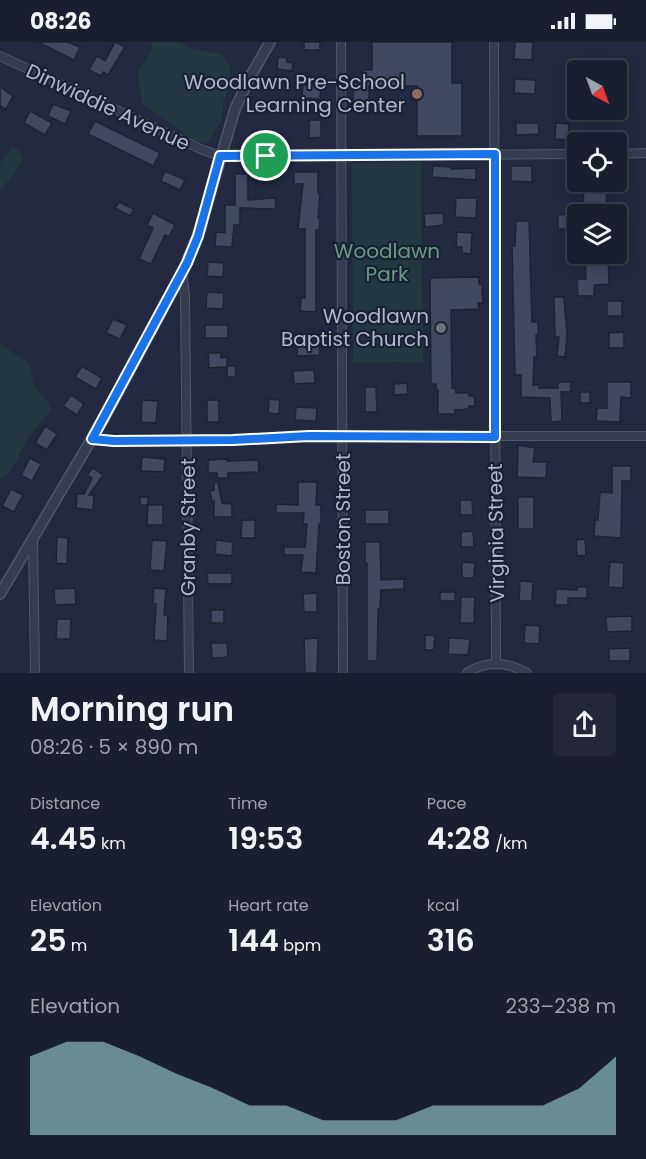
<!DOCTYPE html>
<html lang="en">
<head>
<meta charset="utf-8">
<style>
  :root { --surface:#1a1f30; --page:#232738; --text:#f1f3f6; --muted:#9fa2ab; --line:#383d4c; --accent:#8bbbb9 }
  body { margin:0; font-family:Poppins,sans-serif; background:var(--page); color:var(--text); height:100vh; display:flex; flex-direction:column; font-size:22px; white-space:nowrap }
  * { box-sizing:border-box; margin:0 }
  p { font-size:20px; color:var(--muted) }
  .icon { flex:none; width:33px; height:33px; fill:none; stroke:currentColor; stroke-width:2; stroke-linecap:round; stroke-linejoin:round }
  .map { position:relative; height:631px; overflow:hidden }
  .panel { display:flex; flex-direction:column; background:var(--surface); flex:1 }
  .panel>* { flex:none }
  .needle { width:39px; rotate:139deg }
  .buttons { position:absolute; left:567px; top:18px; display:grid; gap:12px }
  .buttons a { display:grid; place-items:center; width:60px; height:60px; border-radius:6px; background:var(--surface); box-shadow:0 3px 15px #0003,0 0 0 2px var(--line); font-size:30px }
  .pin { position:absolute; display:grid; place-items:center; width:51px; height:51px; color:#fff; margin:-26px; border:3px solid #fff; border-radius:50%; box-shadow:0 2px 6px #0007 }
  .round { display:grid; place-items:center; flex:none; width:63px; height:63px; border-radius:6px; background:var(--page) }
  .overview { display:flex; align-items:center; justify-content:space-between; height:102px; padding:0 30px }
  h1 { font-size:33px; font-weight:600; line-height:45px }
  .stats { display:grid; grid-template-columns:repeat(3,1fr); gap:9px; height:102px; padding:6px 30px }
  .stats div { display:grid; align-content:center }
  .stats b { font-size:30px; font-weight:600 }
  .stats small { font-size:16px; font-weight:400 }
  .stats p { font-size:16px }
  .chart { height:168px; padding:12px 30px }
  .chart p { display:flex; justify-content:space-between }
  .chart svg { width:100%; height:108px; margin-top:6px; fill:var(--accent); opacity:.7 }
  .status { display:flex; justify-content:space-between; align-items:center; height:42px; padding:0 30px; background:var(--surface); direction:ltr }
  .status svg { height:16px; fill:currentColor }
  .map>svg:first-child { display:block }
  .green { fill:#243841 }
  .building { fill:#404862; stroke:#1d2336; stroke-width:1.5 }
  .lines { fill:none; stroke-linecap:round; stroke-linejoin:round }
  .minor-casing { stroke:#51576a; stroke-width:10 }
  .tertiary-casing { stroke:#51576a; stroke-width:12 }
  .minor { stroke:#363c4f; stroke-width:8 }
  .tertiary { stroke:#363c4f; stroke-width:9 }
  .route-casing { stroke:#fff; stroke-width:12 }
  .route { stroke:#1a73e8; stroke-width:8 }
  .education-dot { fill:#8d6e63; stroke:#1b2134; stroke-width:2 }
  .worship-dot { fill:#6b7280; stroke:#1b2134; stroke-width:2 }
  .labels { text-anchor:middle; stroke-width:4.5; stroke-linejoin:round; paint-order:stroke }
  .poi-label { font-size:20px; fill:#b2b7ca; stroke:#1b2134; text-anchor:end }
  .street-label { font-size:20px; fill:#b2b7ca; stroke:#1b2134 }
  .park-label { font-size:20px; fill:#679d7e; stroke:#1b2134 }
</style>
</head>
<body>
<div class="status"><b>08:26</b><svg viewBox="0 0 49 12"><path d="M0 12V9h3v3zM5 12V6h3v6zM10 12V3h3v9zM15 12V0h3v12zM26 1h20v11H26zM47 4h2v5h-2z"/></svg></div>
<div class="map">
<svg width="646" height="631" viewBox="0 0 646 631">
  <rect width="100%" height="100%" fill="#222940"/>
  <!-- green -->
  <g class="green">
    <polygon points="151,0 180,0 187,5 221,13 230,24 231,40 223,60 222,78 207,101 194,99 143,62 137,30 153,8"/>
    <polygon points="13,105 19,109 23,119 0,149 0,121"/>
    <polygon points="421,120 423,320 353,321 352,121"/>
    <polygon points="0,302 30,322 34,344 48,360 51,368 28,395 12,428 0,438"/>
  </g>
  <!-- building -->
  <g class="building">
    <polygon points="38,0 67,0 80,5 74,18"/>
    <polygon points="115,0 125,5 108,33 103,30 101,34 89,28 97,14 105,19"/>
    <rect x="304" y="0" width="16" height="8"/>
    <polygon points="372,0 452,0 452,41 462,41 462,94 417,94 417,44 369,44 369,69 353,69 353,41 363,41 363,28 372,28"/>
    <polygon points="515,0 533,0 532,18 514,17"/>
    <polygon points="278,15 287,16 287,20 293,21 292,29 277,27"/>
    <polygon points="515,37 536,38 535,52 514,51"/>
    <polygon points="303,43 321,44 320,57 302,56"/>
    <polygon points="0,45 13,54 6,67 0,64"/>
    <polygon points="53,62 71,69 65,82 48,74"/>
    <rect x="588" y="68" width="20" height="9"/>
    <polygon points="30,69 52,81 45,93 24,81"/>
    <polygon points="309,78 321,78 321,95 309,96"/>
    <polygon points="95,79 160,111 153,124 88,92"/>
    <polygon points="516,81 538,81 539,92 516,93"/>
    <polygon points="556,81 569,82 568,98 555,97"/>
    <polygon points="433,124 452,125 451,127 476,126 476,138 432,135"/>
    <polygon points="511,124 532,124 532,140 511,139"/>
    <polygon points="165,129 185,138 180,148 161,139"/>
    <polygon points="294,130 318,130 318,151 320,151 318,176 320,176 319,188 316,188 316,270 300,269 301,256 305,256 305,187 298,187 303,142 294,142"/>
    <polygon points="235,132 248,132 248,158 275,156 276,167 240,166 240,183 234,183 232,205 215,204 216,190 225,191 225,163 235,163"/>
    <polygon points="583,140 606,140 607,172 584,172"/>
    <polygon points="456,156 477,156 476,176 455,175"/>
    <polygon points="119,160 134,167 130,174 115,166"/>
    <polygon points="153,171 175,183 169,195 165,193 151,222 139,217 153,186 147,183"/>
    <polygon points="443,171 444,183 425,185 424,172"/>
    <polygon points="568,172 568,187 558,187 558,173"/>
    <polygon points="516,179 529,179 532,280 538,280 538,293 536,293 537,315 534,315 533,343 539,343 539,346 558,346 558,340 571,340 571,350 561,350 562,379 551,380 550,356 521,355 521,333 515,333 512,204 515,204"/>
    <polygon points="457,190 472,191 471,212 462,211 462,205 456,205"/>
    <polygon points="585,212 608,212 609,242 594,243 594,254 578,254 577,237 586,237"/>
    <polygon points="208,220 224,221 223,235 207,234"/>
    <polygon points="479,235 479,242 482,242 483,261 478,261 479,267 451,268 452,346 455,346 456,351 469,351 469,354 474,354 475,364 469,364 469,367 455,368 455,372 438,372 438,348 436,348 436,342 431,342 430,236"/>
    <polygon points="207,250 224,251 223,267 206,266"/>
    <polygon points="554,255 564,255 567,293 565,315 557,314 559,295 555,295"/>
    <rect x="607" y="259" width="15" height="15"/>
    <polygon points="113,277 127,283 120,297 106,291"/>
    <rect x="205" y="283" width="23" height="13"/>
    <polygon points="624,290 624,306 609,306 609,291"/>
    <polygon points="319,299 320,313 297,314 297,300"/>
    <polygon points="208,311 221,311 221,316 227,315 227,324 235,324 236,335 227,335 227,325 209,326"/>
    <polygon points="82,324 102,336 96,347 75,335"/>
    <polygon points="314,328 315,341 294,342 293,329"/>
    <polygon points="607,340 631,340 631,356 621,355 620,380 596,379 597,366 607,366"/>
    <polygon points="407,341 408,352 394,353 394,342"/>
    <polygon points="365,345 376,345 377,370 365,370"/>
    <rect x="580" y="350" width="10" height="11"/>
    <polygon points="71,353 84,362 77,373 63,364"/>
    <polygon points="269,357 280,358 279,372 268,371"/>
    <polygon points="142,358 158,359 156,381 141,380"/>
    <rect x="207" y="358" width="12" height="22"/>
    <polygon points="296,365 317,366 316,379 295,378"/>
    <polygon points="45,384 57,392 47,408 35,401"/>
    <polygon points="518,403 535,406 533,420 547,420 546,436 517,435"/>
    <polygon points="142,415 165,417 164,430 141,429"/>
    <polygon points="30,416 41,422 32,439 21,433"/>
    <polygon points="227,417 227,419 258,418 259,430 228,431 228,436 218,436 217,431 208,431 208,418"/>
    <polygon points="612,424 631,424 631,439 622,439 621,496 594,494 595,478 598,478 600,450 612,451"/>
    <polygon points="93,426 103,433 89,453 94,453 93,468 76,466 77,452 84,452 92,436 87,433"/>
    <polygon points="218,440 222,461 232,462 232,475 214,475 214,459 212,460 210,449 214,448 214,441"/>
    <polygon points="298,440 317,440 316,463 321,463 321,482 319,482 316,531 301,530 303,513 284,513 284,505 305,505 307,482 303,482 304,471 276,471 276,462 298,463"/>
    <polygon points="11,447 23,453 14,470 2,464"/>
    <polygon points="140,455 148,455 148,463 163,463 163,483 147,483 148,463 140,463"/>
    <rect x="518" y="455" width="16" height="32"/>
    <polygon points="460,458 472,458 473,473 460,473"/>
    <rect x="365" y="468" width="24" height="14"/>
    <polygon points="242,478 255,478 255,496 241,496"/>
    <polygon points="473,489 474,505 461,505 461,490"/>
    <polygon points="57,495 68,496 67,522 56,521"/>
    <polygon points="585,497 586,513 577,514 576,498"/>
    <polygon points="152,498 167,499 164,529 150,528"/>
    <polygon points="216,498 233,500 232,514 215,512"/>
    <polygon points="365,500 380,500 381,538 404,537 404,547 381,548 380,567 378,567 377,619 367,619 367,521 365,521"/>
    <polygon points="462,520 475,521 474,536 462,536"/>
    <polygon points="610,520 624,521 623,546 608,545"/>
    <polygon points="207,531 232,531 232,542 208,542"/>
    <polygon points="520,539 533,540 532,559 519,559"/>
    <polygon points="577,545 587,545 587,556 568,556 568,563 555,563 556,547 577,548"/>
    <polygon points="75,546 76,562 55,563 54,547"/>
    <polygon points="154,546 166,547 164,573 168,573 167,599 154,598 156,562 153,562"/>
    <rect x="440" y="550" width="15" height="9"/>
    <polygon points="317,551 317,570 304,570 303,552"/>
    <polygon points="461,555 475,555 474,581 460,581"/>
    <rect x="211" y="568" width="13" height="13"/>
    <polygon points="632,574 632,589 607,590 606,575"/>
    <polygon points="57,577 71,577 70,597 56,597"/>
    <polygon points="525,583 540,584 539,602 524,601"/>
    <polygon points="425,593 435,594 434,608 425,608"/>
    <polygon points="318,596 317,631 305,631 304,597"/>
    <polygon points="449,596 470,597 468,613 448,612"/>
    <polygon points="211,601 227,601 228,615 212,616"/>
    <polygon points="630,606 630,619 609,619 609,607"/>
  </g>
  <g class="lines">
    <defs>
      <g id="minor">
        <polyline points="341,0 343,631"/>
        <polyline points="494,0 496,622"/>
        <polyline points="0,14 203,108 220,114 578,112"/>
        <polyline points="616,112 646,111"/>
        <polyline points="182,231 185,253 189,631"/>
        <polyline points="92,397 115,399 233,398 309,394 646,394"/>
        <polyline points="33,497 35,631"/>
        <path d="M 467,631 C 486,618 508,620 527,631"/>
      </g>
      <polyline id="tertiary" points="0,552 107,371 182,231 198,193 235,67 250,35 270,0"/>
    </defs>
    <!-- minor casing -->
    <use href="#minor" class="minor-casing"/>
    <!-- tertiary casing -->
    <use href="#tertiary" class="tertiary-casing"/>
    <!-- minor -->
    <use href="#minor" class="minor"/>
    <!-- tertiary -->
    <use href="#tertiary" class="tertiary"/>
  </g>
  <g class="lines">
    <defs>
      <polygon id="route" points="495,112 495,395 309,394 233,398 114,399 92,397 187,221 198,194 220,114"/>
    </defs>
    <!-- route casing -->
    <use href="#route" class="route-casing"/>
    <!-- route -->
    <use href="#route" class="route"/>
  </g>
  <!-- markers -->
  <circle class="education-dot" cx="417" cy="52" r="6"/>
  <circle class="worship-dot" cx="441" cy="286" r="6"/>
  <g class="labels">
    <!-- poi labels -->
    <g class="poi-label">
      <text x="405" y="47">Woodlawn Pre-School<tspan x="405" dy="23">Learning Center</tspan></text>
      <text x="429" y="281">Woodlawn<tspan x="429" dy="23">Baptist Church</tspan></text>
    </g>
    <!-- street labels -->
    <g class="street-label">
      <text transform="translate(108 65) rotate(25)" y="7">Dinwiddie Avenue</text>
      <text transform="translate(343 477) rotate(-90)" y="7">Boston Street</text>
      <text transform="translate(188 485) rotate(-90)" y="7">Granby Street</text>
      <text transform="translate(496 491) rotate(-91)" y="7">Virginia Street</text>
    </g>
    <!-- park labels -->
    <g class="park-label">
      <text x="387" y="216">Woodlawn<tspan x="387" dy="23">Park</tspan></text>
    </g>
  </g>
</svg>
<div class="buttons">
<a><svg class="needle" viewBox="-14 -14 28 28"><path d="M0-13l5 13h-10z" fill="#e53935"/><path d="M0 13l5-13h-10z" fill="#9fa2ab"/></svg></a>
<a><svg class="icon" aria-label="locate" viewBox="0 0 24 24"><circle cx="12" cy="12" r="6"/><path d="M12 2v4M12 18v4M2 12h4M18 12h4"/></svg></a>
<a><svg class="icon" aria-label="layers" viewBox="0 0 24 24"><path d="M12 4l9 5-9 5-9-5zM3 14l9 5 9-5"/></svg></a>
</div>
<div class="pin" style="left:266px;top:114px;background:#1e9e55"><svg class="icon" aria-label="arrive" viewBox="0 0 24 24"><path d="M6 21V4h12l-3 4 3 4H6"/></svg></div>
</div>
<section class="panel">
<div class="overview"><div><h1>Morning run</h1><p>08:26 · 5 × 890 m</p></div><a class="round"><svg class="icon" aria-label="share" viewBox="0 0 24 24"><path d="M12 15V3M7 8l5-5 5 5M5 13v7h14v-7"/></svg></a></div>
<div class="stats">
<div><p>Distance</p><b>4.45<small> km</small></b></div>
<div><p>Time</p><b>19:53</b></div>
<div><p>Pace</p><b>4:28<small> /km</small></b></div>
</div>
<div class="stats">
<div><p>Elevation</p><b>25<small> m</small></b></div>
<div><p>Heart rate</p><b>144<small> bpm</small></b></div>
<div><p>kcal</p><b>316</b></div>
</div>
<div class="chart"><p><span>Elevation</span>233–238 m</p>
<svg viewBox="0 0 160 44" preserveAspectRatio="none"><path d="M0 44V12L10 6L20 6L30 12L40 19L50 25L60 32L70 32L80 38L90 38L100 38L110 32L120 32L130 32L140 32L150 25L160 12V44z"/></svg>
</div>
</section>
</body>
</html>
